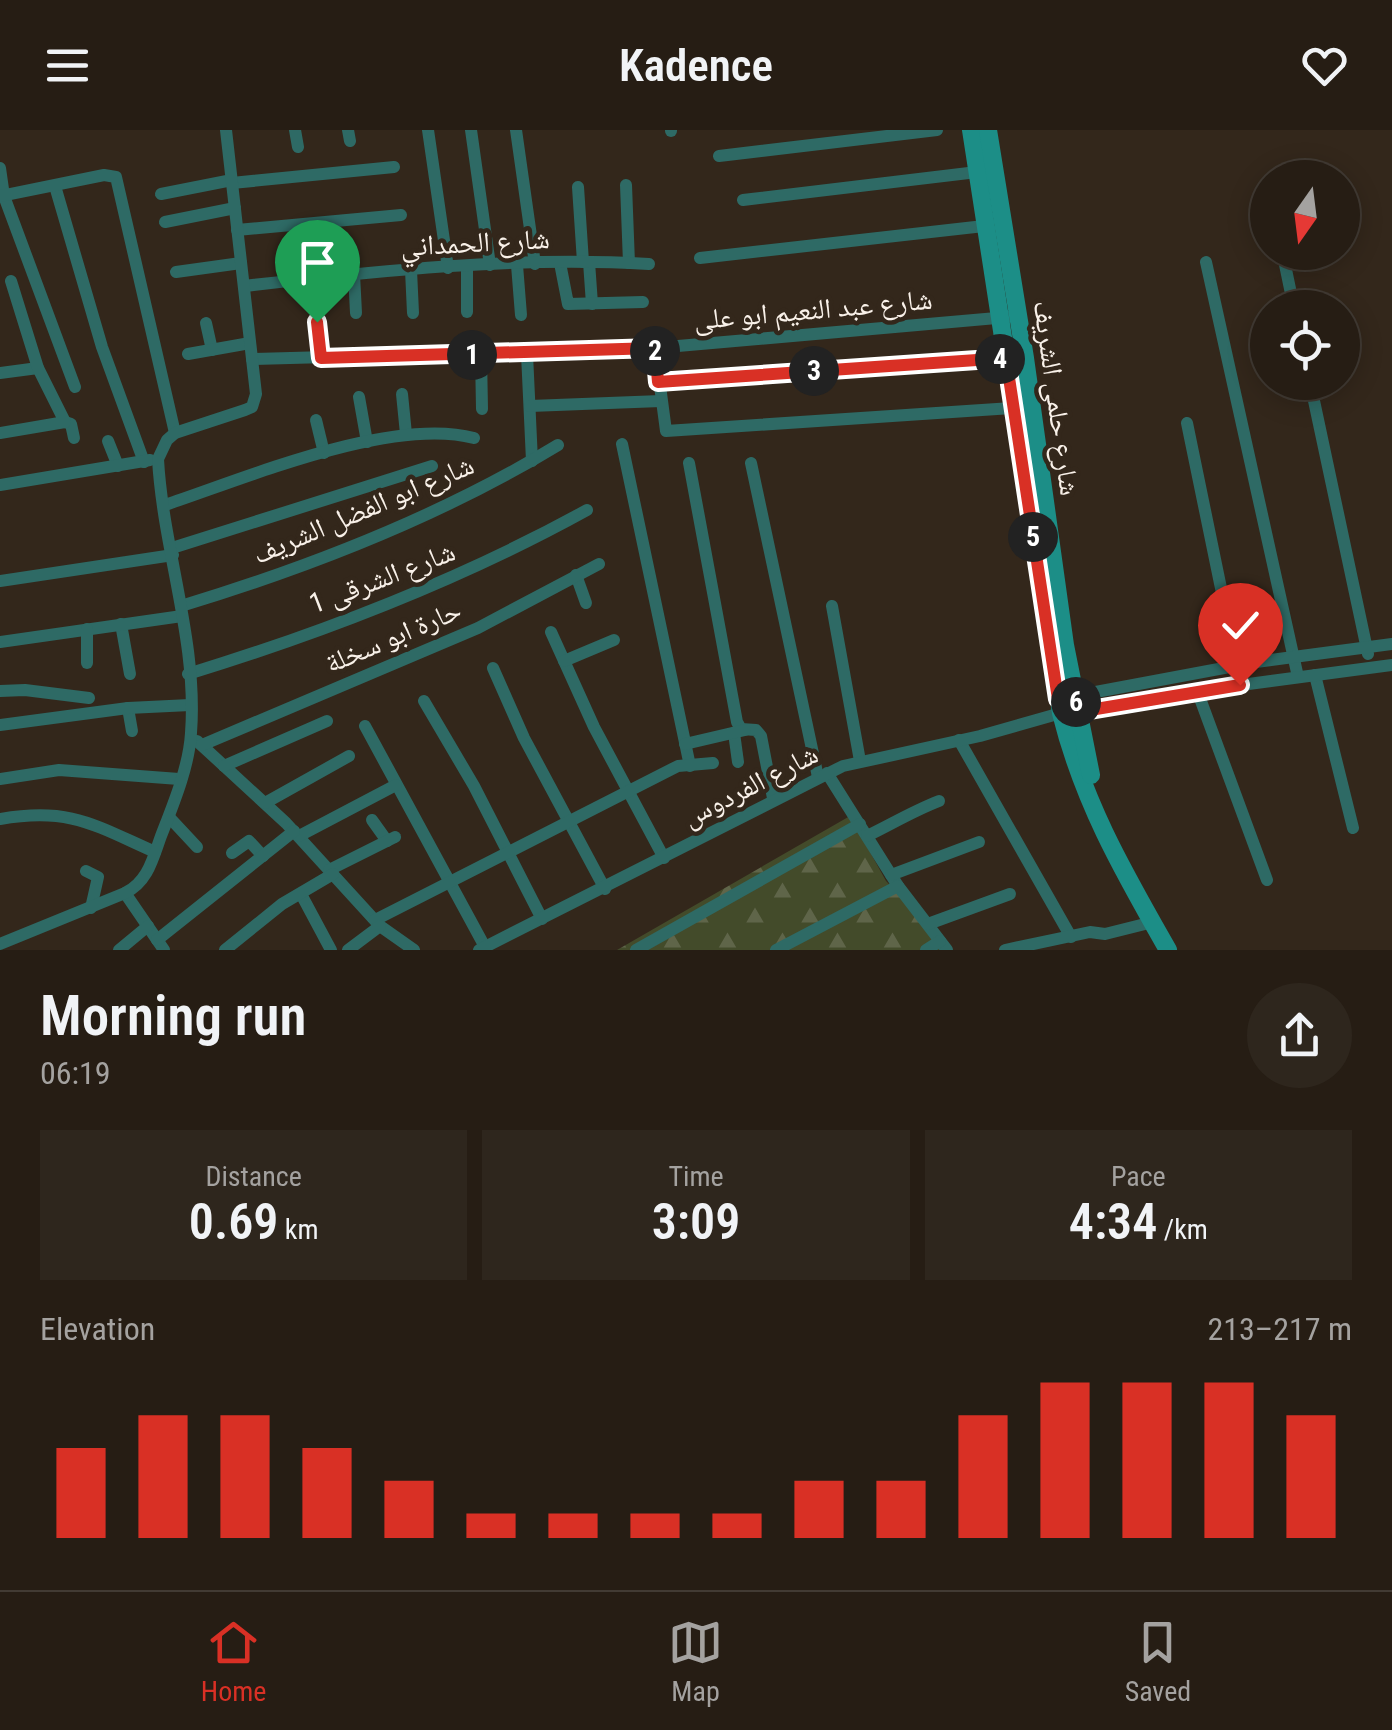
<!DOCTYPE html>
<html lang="en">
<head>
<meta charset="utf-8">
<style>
  :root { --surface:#261d14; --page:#2e261d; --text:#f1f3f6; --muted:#a4a2a0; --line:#423b34; --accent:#d93025 }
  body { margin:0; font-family:"Roboto Condensed","Noto Naskh Arabic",sans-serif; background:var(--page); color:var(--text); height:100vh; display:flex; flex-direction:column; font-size:38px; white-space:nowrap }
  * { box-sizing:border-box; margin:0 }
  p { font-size:32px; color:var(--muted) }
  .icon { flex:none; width:55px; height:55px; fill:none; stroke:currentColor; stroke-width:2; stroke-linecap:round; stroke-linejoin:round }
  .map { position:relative; height:820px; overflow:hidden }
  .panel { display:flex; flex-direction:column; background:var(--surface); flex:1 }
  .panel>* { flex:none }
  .needle { width:65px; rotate:194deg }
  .tools { position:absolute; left:1250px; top:30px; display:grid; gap:20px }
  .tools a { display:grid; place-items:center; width:110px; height:110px; border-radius:50%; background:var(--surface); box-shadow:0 5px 25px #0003,0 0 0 2px var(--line); font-size:50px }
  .pin { position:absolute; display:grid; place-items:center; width:85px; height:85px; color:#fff; margin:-102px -42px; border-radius:50% 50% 50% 0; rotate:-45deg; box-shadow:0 0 10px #0007 }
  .pin .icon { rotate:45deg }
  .km { position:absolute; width:50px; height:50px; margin:-25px; border-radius:50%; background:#222; color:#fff; font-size:28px; line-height:50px; text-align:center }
  .round { display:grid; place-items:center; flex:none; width:105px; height:105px; border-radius:52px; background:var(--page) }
  .summary { display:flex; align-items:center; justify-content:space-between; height:170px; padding:0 40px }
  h1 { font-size:55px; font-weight:600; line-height:75px }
  .metrics { display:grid; grid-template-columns:repeat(3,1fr); gap:15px; height:170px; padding:10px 40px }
  .metrics div { display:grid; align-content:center; border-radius:0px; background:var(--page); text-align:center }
  .metrics b { font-size:50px; font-weight:600 }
  .metrics small { font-size:28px; font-weight:400 }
  .metrics p { font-size:28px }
  .chart { height:280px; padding:20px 40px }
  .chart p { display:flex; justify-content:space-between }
  .chart svg { width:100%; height:180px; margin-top:10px; stroke:var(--accent); stroke-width:6 }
  header { display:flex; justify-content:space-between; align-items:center; height:130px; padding:0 40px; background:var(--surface); font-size:45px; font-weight:600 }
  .menu { display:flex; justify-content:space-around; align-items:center; height:140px; border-top:2px solid var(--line); background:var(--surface); font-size:28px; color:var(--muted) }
  .menu a { display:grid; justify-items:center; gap:5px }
  .menu .active { color:var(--accent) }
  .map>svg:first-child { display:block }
  .forest { fill:url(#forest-firs) }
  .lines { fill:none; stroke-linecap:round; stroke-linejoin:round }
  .street { stroke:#2e6a65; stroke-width:12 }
  .secondary { stroke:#1c8e87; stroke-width:18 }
  .route-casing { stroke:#fff; stroke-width:20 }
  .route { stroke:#d93025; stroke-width:12 }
  .labels { text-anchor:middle; stroke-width:9; stroke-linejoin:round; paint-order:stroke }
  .street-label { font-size:28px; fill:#f9f1e9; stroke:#33271b }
</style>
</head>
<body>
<header><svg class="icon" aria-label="menu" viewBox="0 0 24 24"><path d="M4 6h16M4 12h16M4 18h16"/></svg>Kadence<svg class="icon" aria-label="heart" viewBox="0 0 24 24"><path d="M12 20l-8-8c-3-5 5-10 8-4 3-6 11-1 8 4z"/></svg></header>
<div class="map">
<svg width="1392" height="820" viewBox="0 0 1392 820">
  <defs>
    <pattern id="forest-firs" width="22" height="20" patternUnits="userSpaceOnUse" patternTransform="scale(2.5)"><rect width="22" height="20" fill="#434b2a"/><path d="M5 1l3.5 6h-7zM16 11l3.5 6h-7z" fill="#5f6549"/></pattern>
  </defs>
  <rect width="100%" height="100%" fill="#33271b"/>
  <!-- forest -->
  <polygon class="forest" points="850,686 886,751 953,820 617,820"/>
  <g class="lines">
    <!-- street -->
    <g class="street">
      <polyline points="295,0 298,17"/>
      <polyline points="348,0 350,11"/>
      <polyline points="428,0 448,138"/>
      <polyline points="471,0 490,135"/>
      <polyline points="516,0 535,134"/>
      <polyline points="671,0 671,1"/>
      <polyline points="719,26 937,0"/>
      <polyline points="0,38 4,66 75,257"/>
      <polyline points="232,53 394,37"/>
      <polyline points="626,55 629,133"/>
      <polyline points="55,56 102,217 144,332"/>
      <polyline points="578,57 583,132"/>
      <polyline points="161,64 232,50"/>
      <polyline points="0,66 104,45 116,47 175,303"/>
      <polyline points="743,70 977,42"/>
      <polyline points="165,92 235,78"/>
      <polyline points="237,100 401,85"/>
      <polyline points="1283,125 1294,178"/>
      <polyline points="700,128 984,96"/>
      <polyline points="589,132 592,174"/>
      <polyline points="1206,132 1298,547"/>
      <polyline points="560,133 568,174 643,172"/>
      <polyline points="517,135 521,185"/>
      <polyline points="467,137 467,182"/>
      <polyline points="411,140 413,183"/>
      <polyline points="176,142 241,133"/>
      <polyline points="354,144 356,183"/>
      <path d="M 244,156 C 377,141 514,126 649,134"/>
      <polyline points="317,192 321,227"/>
      <polyline points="206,193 212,220"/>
      <polyline points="655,218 666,301 1012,278"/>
      <polyline points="188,224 250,213"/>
      <polyline points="527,224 532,331"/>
      <polyline points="481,225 482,279"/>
      <polyline points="252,229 655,218 1008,187"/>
      <polyline points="0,243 38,238"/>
      <polyline points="658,252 1005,228"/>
      <polyline points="1310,252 1368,524"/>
      <polyline points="402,264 406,304"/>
      <polyline points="359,267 367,312"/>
      <polyline points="530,276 661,271"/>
      <polyline points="316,290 324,323"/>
      <polyline points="65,292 71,294 74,308"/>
      <polyline points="1187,293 1237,536"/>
      <polyline points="0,303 65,292 38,238 11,151"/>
      <polyline points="108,311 118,336"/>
      <polyline points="622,314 690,636"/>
      <polyline points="689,333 737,592 741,599 756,600 761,606 773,668"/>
      <polyline points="751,333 818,647"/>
      <polyline points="0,355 150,330"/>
      <path d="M 165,375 C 246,348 392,286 474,308"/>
      <polyline points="172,418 432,336"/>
      <polyline points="576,445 586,473"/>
      <polyline points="0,451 173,425"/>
      <path d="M 181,476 C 310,437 443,385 558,315"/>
      <polyline points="832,476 860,631"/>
      <polyline points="121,494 130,544"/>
      <polyline points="551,502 594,597 664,728"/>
      <polyline points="0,512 182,486"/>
      <polyline points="564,531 614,510"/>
      <polyline points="87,533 87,499"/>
      <polyline points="493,538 524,608 605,759"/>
      <path d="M 188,544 C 325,502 462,449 587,380"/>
      <polyline points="1315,545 1353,698"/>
      <polyline points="0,561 25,560 89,568"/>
      <polyline points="1198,563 1267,750"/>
      <polyline points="1069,567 1256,532 1392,514"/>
      <polyline points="424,571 474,656 542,789"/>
      <polyline points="128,578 132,601"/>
      <polyline points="1078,583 1241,555 1392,535"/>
      <polyline points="0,595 128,578 190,575"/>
      <polyline points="365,596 485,817"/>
      <polyline points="734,603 738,632"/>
      <polyline points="959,610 1071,807"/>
      <polyline points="197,611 286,693 380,796 414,820"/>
      <polyline points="685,614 745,600"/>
      <polyline points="202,615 478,498 599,434"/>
      <polyline points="224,636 327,591"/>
      <polyline points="827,643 898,756 947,820"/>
      <polyline points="0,649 59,640 179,649"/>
      <polyline points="265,673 349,626"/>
      <polyline points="169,687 197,717"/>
      <path d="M 0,689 C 70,677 94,695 155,722"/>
      <polyline points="372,690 387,711"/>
      <polyline points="299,706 396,655"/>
      <path d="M 867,706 C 892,694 913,681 939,671"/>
      <polyline points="232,723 249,711 263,726"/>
      <polyline points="329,740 395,707"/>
      <polyline points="86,741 98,747 91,778"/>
      <polyline points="891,745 979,712"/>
      <polyline points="125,763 164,820"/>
      <polyline points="301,764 331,820"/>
      <polyline points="375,790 678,636 713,633"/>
      <polyline points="928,794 1010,764"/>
      <polyline points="157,810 294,701"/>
      <path d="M 0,814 L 125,763 C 148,752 153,728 161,706 C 173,675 189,637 191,603 C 198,511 163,420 158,329 L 167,310 L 175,303 L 245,280 L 252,277 L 256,264 L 226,0"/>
      <polyline points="119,820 148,796"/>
      <polyline points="225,820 282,774 333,744"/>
      <polyline points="348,820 380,796"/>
      <polyline points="479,820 843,636 980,606 1061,583"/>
      <polyline points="636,820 860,694"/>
      <polyline points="776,820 898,756"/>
      <polyline points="926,820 940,811"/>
      <polyline points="1005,820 1090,802 1105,804 1153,792"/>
    </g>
    <!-- secondary -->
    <g class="secondary">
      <path d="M 971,0 L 1061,583 C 1083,672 1123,741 1168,820"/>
      <polyline points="988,0 1025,228 1065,515 1091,645"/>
    </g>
  </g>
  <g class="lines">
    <defs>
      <polyline id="route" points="317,192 321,228 655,218 658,252 1006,228 1058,569 1074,566 1078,582 1240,555"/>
    </defs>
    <!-- route casing -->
    <use href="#route" class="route-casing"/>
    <!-- route -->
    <use href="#route" class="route"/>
  </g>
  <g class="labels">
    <!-- street labels -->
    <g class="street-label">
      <text transform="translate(475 112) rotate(-3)" y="10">شارع الحمداني</text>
      <text transform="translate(813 179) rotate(-5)" y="10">شارع عبد النعيم ابو على</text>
      <text transform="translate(1057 268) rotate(82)" y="10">شارع حلمى الشريف</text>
      <text transform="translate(363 379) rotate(-23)" y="10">شارع ابو الفضل الشريف</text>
      <text transform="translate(382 447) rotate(-21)" y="10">شارع الشرقى 1</text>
      <text transform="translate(393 506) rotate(-23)" y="10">حارة ابو سخلة</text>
      <text transform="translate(750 655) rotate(-27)" y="10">شارع الفردوس</text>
    </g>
  </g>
</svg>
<div class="tools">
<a><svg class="needle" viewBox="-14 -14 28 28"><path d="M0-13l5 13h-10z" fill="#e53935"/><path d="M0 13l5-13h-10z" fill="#a4a2a0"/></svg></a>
<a><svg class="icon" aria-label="locate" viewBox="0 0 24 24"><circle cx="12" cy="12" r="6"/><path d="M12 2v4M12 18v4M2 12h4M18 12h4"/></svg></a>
</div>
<div class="pin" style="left:317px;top:192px;background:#1e9e55"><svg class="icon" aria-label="arrive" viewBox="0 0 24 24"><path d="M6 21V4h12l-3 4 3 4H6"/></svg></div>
<div class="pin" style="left:1240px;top:555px;background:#d93025"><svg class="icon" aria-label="check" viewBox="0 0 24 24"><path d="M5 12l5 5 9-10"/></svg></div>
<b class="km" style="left:472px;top:225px">1</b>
<b class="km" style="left:655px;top:221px">2</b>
<b class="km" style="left:814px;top:241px">3</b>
<b class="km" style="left:1000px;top:229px">4</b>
<b class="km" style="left:1033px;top:407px">5</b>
<b class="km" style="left:1076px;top:572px">6</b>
</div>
<section class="panel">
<div class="summary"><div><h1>Morning run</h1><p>06:19</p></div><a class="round"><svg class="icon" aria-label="share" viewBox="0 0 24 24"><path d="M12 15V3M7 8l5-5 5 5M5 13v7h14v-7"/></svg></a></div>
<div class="metrics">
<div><p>Distance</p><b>0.69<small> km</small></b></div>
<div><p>Time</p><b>3:09</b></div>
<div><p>Pace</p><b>4:34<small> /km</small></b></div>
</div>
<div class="chart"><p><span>Elevation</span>213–217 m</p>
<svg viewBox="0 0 160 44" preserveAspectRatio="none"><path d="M5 44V22M15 44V14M25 44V14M35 44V22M45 44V30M55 44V38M65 44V38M75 44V38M85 44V38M95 44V30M105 44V30M115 44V14M125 44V6M135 44V6M145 44V6M155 44V14"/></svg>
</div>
</section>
<nav class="menu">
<a class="active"><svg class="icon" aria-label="home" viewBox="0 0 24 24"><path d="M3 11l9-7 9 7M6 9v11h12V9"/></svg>Home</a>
<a><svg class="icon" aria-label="map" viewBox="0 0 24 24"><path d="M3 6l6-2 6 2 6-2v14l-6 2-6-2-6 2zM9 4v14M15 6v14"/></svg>Map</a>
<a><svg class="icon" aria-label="saved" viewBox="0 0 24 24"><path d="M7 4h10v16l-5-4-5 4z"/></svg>Saved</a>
</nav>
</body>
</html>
